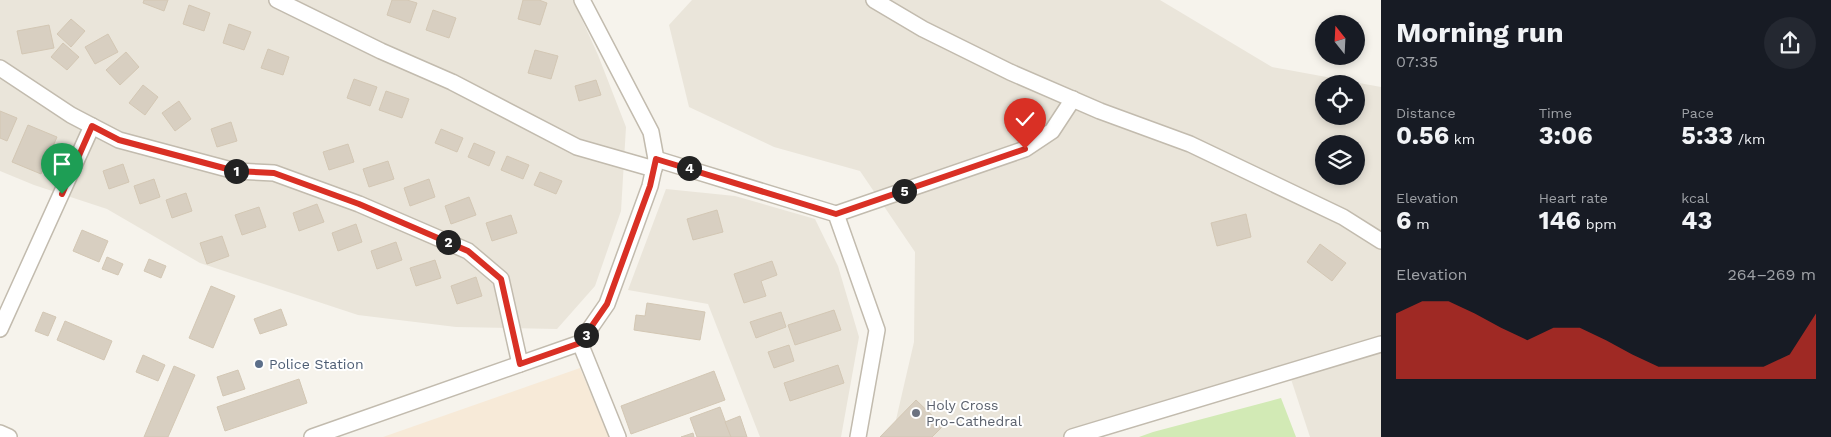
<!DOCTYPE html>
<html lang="en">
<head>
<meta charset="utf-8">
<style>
  :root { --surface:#171b24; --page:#242831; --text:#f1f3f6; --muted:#9ea1a6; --accent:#d93025 }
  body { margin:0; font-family:"Work Sans",sans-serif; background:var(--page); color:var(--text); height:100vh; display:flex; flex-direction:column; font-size:19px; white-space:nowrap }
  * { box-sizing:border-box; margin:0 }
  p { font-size:16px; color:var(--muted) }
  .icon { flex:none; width:28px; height:28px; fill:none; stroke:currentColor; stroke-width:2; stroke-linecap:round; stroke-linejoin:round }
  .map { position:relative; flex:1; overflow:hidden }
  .details { display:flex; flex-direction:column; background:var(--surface); width:450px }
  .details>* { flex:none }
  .needle { width:32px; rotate:342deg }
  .fabs { position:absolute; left:1315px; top:15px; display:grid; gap:10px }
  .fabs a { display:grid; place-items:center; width:50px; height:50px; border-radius:50%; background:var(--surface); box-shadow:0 2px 8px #0003; font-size:25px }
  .pin { position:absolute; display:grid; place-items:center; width:42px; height:42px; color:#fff; margin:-51px -21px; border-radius:50% 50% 50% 0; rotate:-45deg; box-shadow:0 0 5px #0007 }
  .pin .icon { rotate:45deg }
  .km { position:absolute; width:25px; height:25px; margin:-12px; border-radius:50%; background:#222; color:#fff; font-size:14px; line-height:25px; text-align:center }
  .round { display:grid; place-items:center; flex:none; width:52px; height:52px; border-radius:26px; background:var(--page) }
  .headline { display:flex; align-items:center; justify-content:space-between; height:85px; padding:0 15px }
  h1 { font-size:28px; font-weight:700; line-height:38px }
  .stats { display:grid; grid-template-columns:repeat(3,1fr); gap:8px; height:85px; padding:5px 15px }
  .stats div { display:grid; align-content:center }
  .stats b { font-size:25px; font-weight:700 }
  .stats small { font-size:14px; font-weight:400 }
  .stats p { font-size:14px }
  .chart { height:140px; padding:10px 15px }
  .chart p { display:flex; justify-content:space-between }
  .chart svg { width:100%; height:90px; margin-top:5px; fill:var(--accent); opacity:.7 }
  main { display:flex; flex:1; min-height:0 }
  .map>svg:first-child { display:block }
  .residential { fill:#eae5da; fill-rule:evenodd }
  .commercial { fill:#f7ead8 }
  .green { fill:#d2eab5 }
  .building { fill:#d8cfc1; stroke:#d3c7b4 }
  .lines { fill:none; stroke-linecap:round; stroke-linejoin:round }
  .minor-casing { stroke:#c2bbae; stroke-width:18 }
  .minor { stroke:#fff; stroke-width:15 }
  .route-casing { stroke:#fff; stroke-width:10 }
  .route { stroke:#d93025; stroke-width:6 }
  .service-dot { fill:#5c6f8a; stroke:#fff; stroke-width:2 }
  .worship-dot { fill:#6b7280; stroke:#fff; stroke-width:2 }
  .labels { text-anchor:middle; stroke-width:4; stroke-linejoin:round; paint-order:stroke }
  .service-label { font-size:14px; fill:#4e5e75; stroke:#fff; text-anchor:start }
  .worship-label { font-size:14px; fill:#5b616d; stroke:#fff; text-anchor:start }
</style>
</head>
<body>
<main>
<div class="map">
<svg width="1381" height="437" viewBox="0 0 1381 437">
  <rect width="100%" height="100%" fill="#f6f3ec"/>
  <!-- residential -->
  <g class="residential">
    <polygon points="0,0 573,0 598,55 626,127 621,211 595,286 557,329 456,327 358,315 200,263 107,209 34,185 0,171"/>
    <path d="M 692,0 L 1160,0 L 1272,67 L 1381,87 L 1381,437 L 1310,437 L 1289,373 L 1072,437 L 892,437 L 914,342 L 915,252 L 860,171 L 774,147 L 689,107 L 669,25 ZM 1324,84 L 1356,84 L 1356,116 L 1324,116 ZM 1324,144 L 1356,144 L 1356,176 L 1324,176 Z"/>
    <polygon points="666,189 735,196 815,219 838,266 859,337 841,437 760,437 708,304 628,290"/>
  </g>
  <!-- commercial -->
  <polygon class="commercial" points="580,368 609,437 383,437"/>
  <!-- green -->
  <polygon class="green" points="1281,398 1296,437 1139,437 1153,432"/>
  <!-- building -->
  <g class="building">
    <polygon points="144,0 168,0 164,11 143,3"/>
    <polygon points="392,0 407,0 417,3 410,23 387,15"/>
    <polygon points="523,0 539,0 547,3 540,25 518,19"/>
    <polygon points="189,5 210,13 204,31 183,24"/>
    <polygon points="433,10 456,18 449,38 426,30"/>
    <polygon points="71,19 85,31 71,47 57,34"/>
    <polygon points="229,24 251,32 244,50 223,43"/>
    <polygon points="49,25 54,48 22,54 17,31"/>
    <polygon points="108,34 118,52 95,64 85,47"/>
    <polygon points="63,43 79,57 67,70 51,57"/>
    <polygon points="268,49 289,57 283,75 261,68"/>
    <polygon points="535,50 558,56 551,79 528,73"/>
    <polygon points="126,52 139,67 120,85 106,70"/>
    <polygon points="354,79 377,87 370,106 347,98"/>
    <polygon points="596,80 601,95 579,101 575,86"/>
    <polygon points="143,85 158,97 145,115 129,103"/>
    <polygon points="386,91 409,99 402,118 379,110"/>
    <polygon points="179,101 191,119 175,131 162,113"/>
    <polygon points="0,111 17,118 7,141 0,138"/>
    <polygon points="231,122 237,141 217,147 211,129"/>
    <polygon points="28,125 57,137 41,174 12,162"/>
    <polygon points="441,129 463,138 457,152 435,143"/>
    <polygon points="474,143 495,152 489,166 468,157"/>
    <polygon points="348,144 354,162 329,170 323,152"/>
    <polygon points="507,156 529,165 523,179 501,170"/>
    <polygon points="388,161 394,179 369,187 363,169"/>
    <polygon points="123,164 129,182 109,189 103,171"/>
    <polygon points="540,172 562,181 556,194 534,185"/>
    <polygon points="154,179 160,197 140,204 134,186"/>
    <polygon points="429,179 435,197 410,206 404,188"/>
    <polygon points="186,193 192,211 172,218 166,200"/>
    <polygon points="469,197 476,215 451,224 445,206"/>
    <polygon points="317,204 324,222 299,231 293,213"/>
    <polygon points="259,207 266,227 242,235 235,215"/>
    <polygon points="717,210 723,232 693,240 687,219"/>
    <polygon points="1246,214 1251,237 1217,246 1211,223"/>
    <polygon points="511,215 517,233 492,241 486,223"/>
    <polygon points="356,224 362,242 338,251 332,233"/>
    <polygon points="82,230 108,241 99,262 73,251"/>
    <polygon points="222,236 229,256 207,264 200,243"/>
    <polygon points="396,242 402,260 377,269 371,251"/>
    <polygon points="1320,244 1346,263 1332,281 1307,262"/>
    <polygon points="107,257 123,264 118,275 102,269"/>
    <polygon points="149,259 166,266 161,278 144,271"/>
    <polygon points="435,260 441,278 416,286 410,268"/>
    <polygon points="772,261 777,275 761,281 766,296 744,303 734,274"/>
    <polygon points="476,277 482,296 457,304 451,286"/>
    <polygon points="211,286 235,296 213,348 189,338"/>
    <polygon points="647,303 705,312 700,340 634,330 636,315 645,316"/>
    <polygon points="281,309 287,325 260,334 254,319"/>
    <polygon points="834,310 841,330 795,345 788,325"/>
    <polygon points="43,312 56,317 48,336 35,331"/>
    <polygon points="781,312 786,327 756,338 750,322"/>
    <polygon points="65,321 112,341 104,360 57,340"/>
    <polygon points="789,345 794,361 774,368 768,352"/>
    <polygon points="143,355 165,365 158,381 136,372"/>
    <polygon points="838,365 844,383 790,401 784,383"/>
    <polygon points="174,366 195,375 168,437 144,437"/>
    <polygon points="238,370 245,389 223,396 217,377"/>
    <polygon points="714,371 725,400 631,434 621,406"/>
    <polygon points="299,379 307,403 225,431 217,407"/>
    <polygon points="916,400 943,426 932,437 880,437"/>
    <polygon points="720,407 731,437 697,437 690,418"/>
    <polygon points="740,416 747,437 731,437 725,422"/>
    <polygon points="693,433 694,437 681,437"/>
  </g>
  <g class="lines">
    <defs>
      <g id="minor">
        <polyline points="277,0 381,51 452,82 577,147 654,169"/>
        <polyline points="874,0 923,29 1010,72 1100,111 1190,144 1343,217 1381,241"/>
        <polyline points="0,68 71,115 92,126 0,329"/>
        <polyline points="92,126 119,140 235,171 274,173 359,204 468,251 501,279 520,364"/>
        <polyline points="656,159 836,214 877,330 858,437"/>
        <polyline points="836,214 1025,149 1052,131 1073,99"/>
        <polyline points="580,343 618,437"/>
        <polyline points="0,433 9,437"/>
        <polyline points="312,437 580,343 607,304 650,186 656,159 651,132 582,0"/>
        <polyline points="1072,437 1381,344"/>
      </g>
    </defs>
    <!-- minor casing -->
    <use href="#minor" class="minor-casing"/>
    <!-- minor -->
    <use href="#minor" class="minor"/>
  </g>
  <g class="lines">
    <defs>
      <polyline id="route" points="62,194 92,126 119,140 235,171 274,173 359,204 468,251 501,279 520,364 580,343 607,304 650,186 656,159 836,214 1025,149"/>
    </defs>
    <!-- route casing -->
    <use href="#route" class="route-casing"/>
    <!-- route -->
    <use href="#route" class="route"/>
  </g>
  <!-- markers -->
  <circle class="service-dot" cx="259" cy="364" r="5"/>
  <circle class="worship-dot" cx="916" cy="413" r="5"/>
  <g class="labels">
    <!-- service labels -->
    <g class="service-label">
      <text x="269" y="369">Police Station</text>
    </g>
    <!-- worship labels -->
    <g class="worship-label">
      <text x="926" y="410">Holy Cross<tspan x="926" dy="16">Pro-Cathedral</tspan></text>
    </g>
  </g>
</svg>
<div class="fabs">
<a><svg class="needle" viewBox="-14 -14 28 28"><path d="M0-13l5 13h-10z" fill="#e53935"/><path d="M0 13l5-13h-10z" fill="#9ea1a6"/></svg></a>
<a><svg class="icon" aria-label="locate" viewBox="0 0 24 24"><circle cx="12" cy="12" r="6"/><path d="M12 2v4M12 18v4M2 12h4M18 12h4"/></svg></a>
<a><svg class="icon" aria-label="layers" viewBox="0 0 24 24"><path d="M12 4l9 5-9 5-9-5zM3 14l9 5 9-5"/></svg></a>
</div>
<div class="pin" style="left:62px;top:194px;background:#1e9e55"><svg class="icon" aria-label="arrive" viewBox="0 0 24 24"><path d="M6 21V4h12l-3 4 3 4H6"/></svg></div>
<div class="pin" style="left:1025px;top:149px;background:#d93025"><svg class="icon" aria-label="check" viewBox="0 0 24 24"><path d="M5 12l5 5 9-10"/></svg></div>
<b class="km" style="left:236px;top:171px">1</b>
<b class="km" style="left:448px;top:242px">2</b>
<b class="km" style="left:586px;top:335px">3</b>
<b class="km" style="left:689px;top:168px">4</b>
<b class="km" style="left:904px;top:191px">5</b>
</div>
<section class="details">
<div class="headline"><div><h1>Morning run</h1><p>07:35</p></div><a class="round"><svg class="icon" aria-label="share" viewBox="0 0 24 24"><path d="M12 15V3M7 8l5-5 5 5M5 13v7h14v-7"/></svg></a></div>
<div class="stats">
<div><p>Distance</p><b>0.56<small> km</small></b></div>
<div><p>Time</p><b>3:06</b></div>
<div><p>Pace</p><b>5:33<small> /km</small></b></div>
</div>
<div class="stats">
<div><p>Elevation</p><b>6<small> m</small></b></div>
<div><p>Heart rate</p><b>146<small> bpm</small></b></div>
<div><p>kcal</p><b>43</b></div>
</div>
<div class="chart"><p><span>Elevation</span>264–269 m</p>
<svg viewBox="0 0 160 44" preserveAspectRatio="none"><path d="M0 44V12L10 6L20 6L30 12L40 19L50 25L60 19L70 19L80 25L90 32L100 38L110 38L120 38L130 38L140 38L150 32L160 12V44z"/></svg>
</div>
</section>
</main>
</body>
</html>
